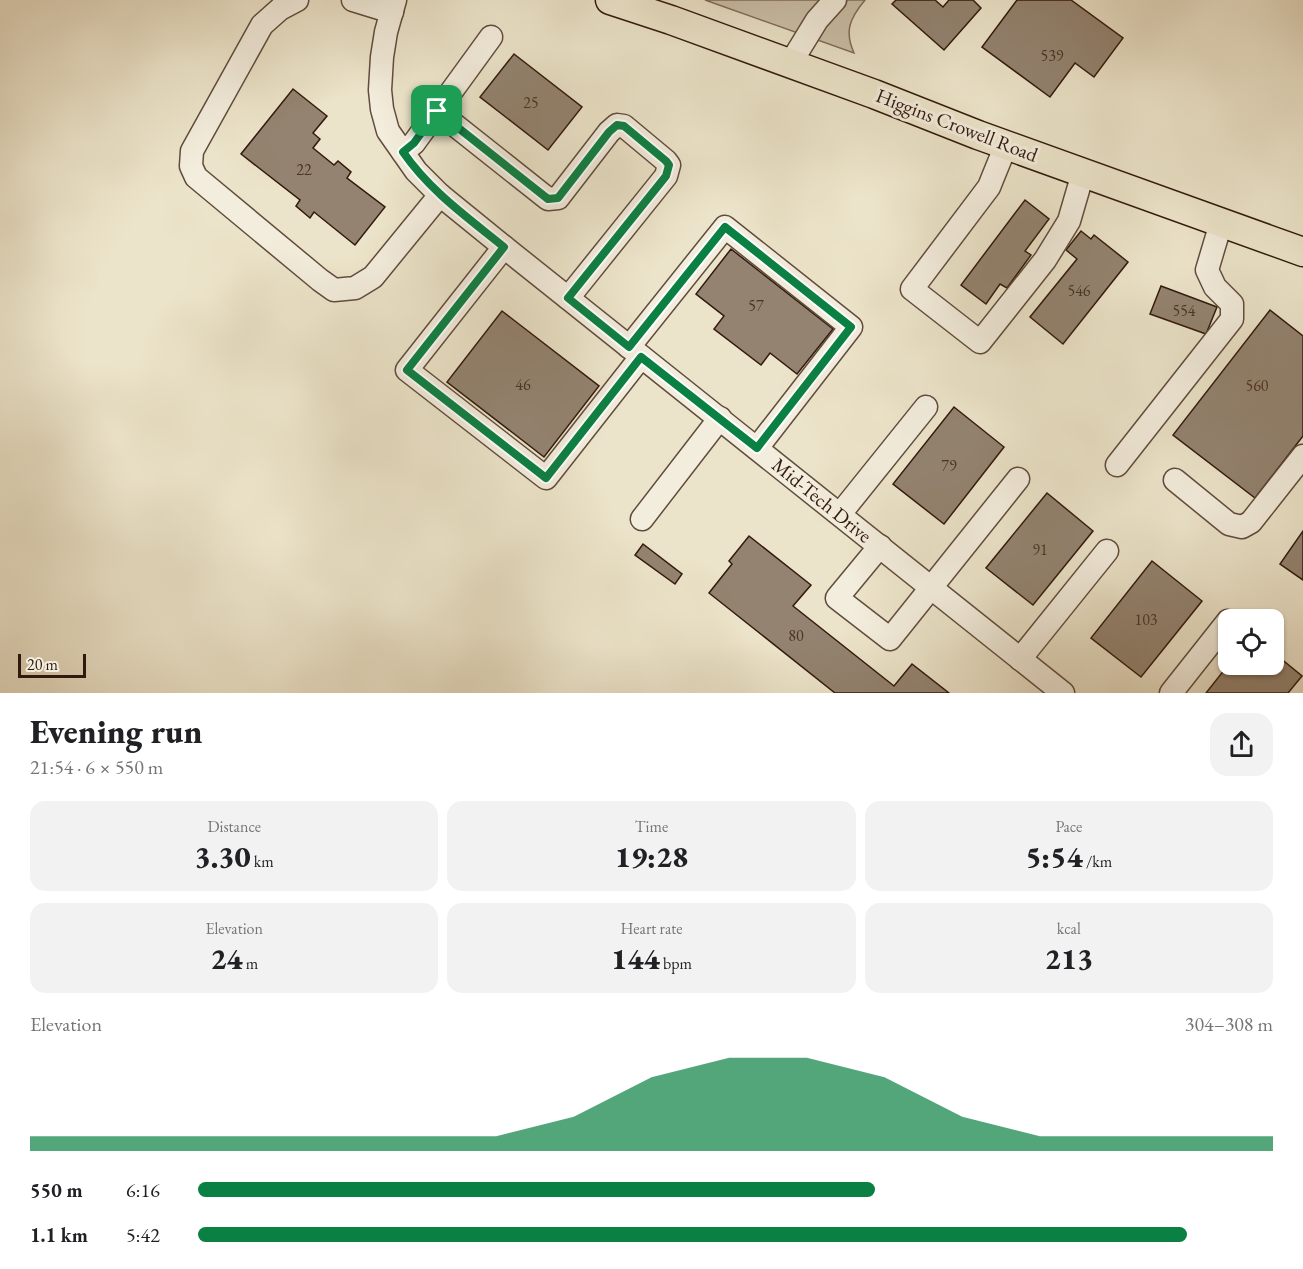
<!DOCTYPE html>
<html lang="en">
<head>
<meta charset="utf-8">
<style>
  :root { --surface:#fff; --page:#f2f2f2; --text:#202124; --muted:#757577; --accent:#0b8043 }
  body { margin:0; font-family:"EB Garamond",serif; background:var(--page); color:var(--text); height:100vh; display:flex; flex-direction:column; font-size:22px; white-space:nowrap }
  * { box-sizing:border-box; margin:0 }
  p { font-size:20px; color:var(--muted) }
  .icon { flex:none; width:33px; height:33px; fill:none; stroke:currentColor; stroke-width:2; stroke-linecap:round; stroke-linejoin:round }
  .map { position:relative; height:693px; overflow:hidden }
  .sheet { display:flex; flex-direction:column; background:var(--surface); flex:1 }
  .sheet>* { flex:none }
  .fabs { position:absolute; left:1218px; top:609px; display:grid; gap:12px }
  .fabs a { display:grid; place-items:center; width:66px; height:66px; border-radius:12px; background:var(--surface); box-shadow:0 2px 4px #0004; font-size:30px }
  .scale { position:absolute; left:18px; bottom:15px; width:68px; box-sizing:border-box; padding-left:6px; border:3px solid #32190e; border-top:0; font-size:16px; line-height:21px; white-space:nowrap; color:#32190e; -webkit-text-stroke:4px #f3eddd; paint-order:stroke }
  .pin { position:absolute; display:grid; place-items:center; width:51px; height:51px; color:#fff; margin:-26px; border-radius:12px; box-shadow:0 3px 9px #0006 }
  .round { display:grid; place-items:center; flex:none; width:63px; height:63px; border-radius:18px; background:var(--page) }
  .summary { display:flex; align-items:center; justify-content:space-between; height:102px; padding:0 30px }
  h1 { font-size:33px; font-weight:800; line-height:45px }
  .figures { display:grid; grid-template-columns:repeat(3,1fr); gap:9px; height:102px; padding:6px 30px }
  .figures div { display:grid; align-content:center; border-radius:15px; background:var(--page); text-align:center }
  .figures b { font-size:30px; font-weight:800 }
  .figures small { font-size:16px; font-weight:400 }
  .figures p { font-size:16px }
  .chart { height:168px; padding:12px 30px }
  .chart p { display:flex; justify-content:space-between }
  .chart svg { width:100%; height:108px; margin-top:6px; fill:var(--accent); opacity:.7 }
  ul { padding:0 30px; list-style:none; font-size:20px }
  li { display:grid; grid-template-columns:96px 72px 1fr; align-items:center; height:45px }
  li i { height:15px; border-radius:8px; background:var(--accent) }
  .map>svg:first-child { display:block }
  .green { fill:#ccc1aa; stroke:#7f6d5c; stroke-width:1.5 }
  .building { fill:#938370; stroke:#32190e; stroke-width:1.5 }
  .lines { fill:none; stroke-linecap:round; stroke-linejoin:round }
  .minor-casing { stroke:#604c3d; stroke-width:25 }
  .major-casing { stroke:#32190e; stroke-width:31 }
  .minor { stroke:#f3eddd; stroke-width:22 }
  .major { stroke:#ece4ca; stroke-width:28 }
  .route-casing { stroke:#fff; stroke-width:12 }
  .route { stroke:#0b8043; stroke-width:8 }
  .labels { text-anchor:middle; stroke-width:6; stroke-linejoin:round; paint-order:stroke }
  .number-label { font-size:16px; fill:#4a3426 }
  .street-label { font-size:20px; fill:#32190e; stroke:#f3eddd }
</style>
</head>
<body>
<div class="map">
<svg width="1303" height="693" viewBox="0 0 1303 693">
  <rect width="100%" height="100%" fill="#ece4ca"/>
  <filter id="stains"><feTurbulence type="fractalNoise" baseFrequency=".00333" numOctaves="4"/><feColorMatrix values="0 0 0 0 .2 0 0 0 0 .09 0 0 0 0 .02 0 0 0 .5 -.17"/></filter>
  <radialGradient id="worn" r=".72"><stop offset=".6" stop-color="#630" stop-opacity="0"/><stop offset="1" stop-color="#630" stop-opacity=".3"/></radialGradient>
  <!-- green -->
  <path class="green" d="M 705,0 L 865,0 C 850,18 844,31 854,53 Z"/>
  <!-- building -->
  <g class="building">
    <polygon points="896,0 935,0 943,7 949,0 973,0 981,8 944,50 892,4"/>
    <polygon points="1017,0 1071,0 1123,38 1094,77 1075,63 1050,97 982,47"/>
    <polygon points="514,54 582,107 548,150 480,97"/>
    <polygon points="293,89 327,116 313,133 320,139 313,148 334,165 338,161 351,172 347,178 385,207 355,245 314,212 310,218 296,206 300,200 241,154"/>
    <polygon points="1025,200 1049,219 1025,251 1031,255 1007,288 1000,284 986,304 961,285"/>
    <polygon points="1081,231 1091,239 1094,235 1128,262 1063,344 1030,317 1077,259 1066,250"/>
    <polygon points="731,249 833,329 797,374 770,353 761,365 714,329 724,316 696,294"/>
    <polygon points="1161,286 1217,307 1206,334 1150,314"/>
    <polygon points="1270,310 1303,336 1303,436 1255,498 1173,435"/>
    <polygon points="502,311 599,386 544,457 447,382"/>
    <polygon points="954,407 1004,447 944,524 893,484"/>
    <polygon points="1047,493 1093,531 1033,605 986,568"/>
    <polygon points="1303,531 1303,580 1280,564"/>
    <polygon points="749,536 811,585 793,606 894,686 912,664 949,693 835,693 709,593 732,564 729,561"/>
    <polygon points="643,544 682,574 675,584 635,555"/>
    <polygon points="1152,561 1202,601 1141,677 1091,638"/>
    <polygon points="1274,653 1302,676 1288,693 1206,693 1229,664 1274,664"/>
  </g>
  <g class="lines">
    <defs>
      <g id="minor">
        <polyline points="297,0 280,9 262,25 192,151 191,166 196,177 320,280 334,290 355,288 373,277 440,195"/>
        <polyline points="353,0 392,12"/>
        <polyline points="395,0 386,32 382,57 380,90 382,109 388,131 416,171 440,195 504,247 1063,693"/>
        <polyline points="790,64 817,20 835,0"/>
        <polyline points="437,111 548,199 558,198 609,132 617,125 624,126 666,161 669,165 666,176 568,298"/>
        <polyline points="1006,145 989,187 912,289 980,342 1045,260 1069,221 1083,173"/>
        <polyline points="403,152 414,143 491,37"/>
        <polyline points="504,247 407,370 546,478 641,357"/>
        <polyline points="629,347 725,227 851,327 757,448"/>
        <polyline points="1117,465 1232,319 1232,304 1215,287 1207,270 1221,223"/>
        <polyline points="1175,480 1229,524 1242,527 1251,522 1303,456"/>
        <polyline points="840,514 926,407"/>
        <polyline points="642,519 720,418"/>
        <polyline points="880,546 837,598 890,639 1018,479"/>
        <polyline points="1020,659 1107,551"/>
        <polyline points="1171,693 1228,621"/>
      </g>
      <polyline id="major" points="610,0 671,20 874,94 978,135 1303,252"/>
    </defs>
    <!-- minor casing -->
    <use href="#minor" class="minor-casing"/>
    <!-- major casing -->
    <use href="#major" class="major-casing"/>
    <!-- minor -->
    <use href="#minor" class="minor"/>
    <!-- major -->
    <use href="#major" class="major"/>
  </g>
  <g class="lines">
    <defs>
      <path id="route" d="M 437,111 L 548,199 L 558,198 L 609,132 L 617,125 L 624,126 L 666,161 L 669,165 L 666,176 L 568,298 L 629,347 L 725,227 L 851,327 L 757,448 L 641,357 L 546,478 L 407,370 L 504,247 C 467,217 430,191 403,152 L 414,143 Z"/>
    </defs>
    <!-- route casing -->
    <use href="#route" class="route-casing"/>
    <!-- route -->
    <use href="#route" class="route"/>
  </g>
  <g class="labels">
    <!-- number labels -->
    <g class="number-label">
      <text x="1052" y="61">539</text>
      <text x="531" y="108">25</text>
      <text x="304" y="175">22</text>
      <text x="1079" y="296">546</text>
      <text x="756" y="311">57</text>
      <text x="1184" y="316">554</text>
      <text x="523" y="390">46</text>
      <text x="1257" y="391">560</text>
      <text x="949" y="471">79</text>
      <text x="1040" y="555">91</text>
      <text x="1146" y="625">103</text>
      <text x="796" y="641">80</text>
    </g>
    <!-- street labels -->
    <g class="street-label">
      <text transform="translate(957 125) rotate(21)" y="7">Higgins Crowell Road</text>
      <text transform="translate(822 500) rotate(39)" y="7">Mid-Tech Drive</text>
    </g>
  </g>
  <rect width="100%" height="100%" filter="url(#stains)"/>
  <rect width="100%" height="100%" fill="url(#worn)"/>
</svg>
<div class="fabs">
<a><svg class="icon" aria-label="locate" viewBox="0 0 24 24"><circle cx="12" cy="12" r="6"/><path d="M12 2v4M12 18v4M2 12h4M18 12h4"/></svg></a>
</div>
<div class="scale">20 m</div>
<div class="pin" style="left:437px;top:111px;background:#1e9e55"><svg class="icon" aria-label="arrive" viewBox="0 0 24 24"><path d="M6 21V4h12l-3 4 3 4H6"/></svg></div>
</div>
<section class="sheet">
<div class="summary"><div><h1>Evening run</h1><p>21:54 · 6 × 550 m</p></div><a class="round"><svg class="icon" aria-label="share" viewBox="0 0 24 24"><path d="M12 15V3M7 8l5-5 5 5M5 13v7h14v-7"/></svg></a></div>
<div class="figures">
<div><p>Distance</p><b>3.30<small> km</small></b></div>
<div><p>Time</p><b>19:28</b></div>
<div><p>Pace</p><b>5:54<small> /km</small></b></div>
</div>
<div class="figures">
<div><p>Elevation</p><b>24<small> m</small></b></div>
<div><p>Heart rate</p><b>144<small> bpm</small></b></div>
<div><p>kcal</p><b>213</b></div>
</div>
<div class="chart"><p><span>Elevation</span>304–308 m</p>
<svg viewBox="0 0 160 44" preserveAspectRatio="none"><path d="M0 44V38L10 38L20 38L30 38L40 38L50 38L60 38L70 30L80 14L90 6L100 6L110 14L120 30L130 38L140 38L150 38L160 38V44z"/></svg>
</div>
<ul>
<li><b>550 m</b>6:16<i style="width:63%"></i></li>
<li><b>1.1 km</b>5:42<i style="width:92%"></i></li>
</ul>
</section>
</body>
</html>
